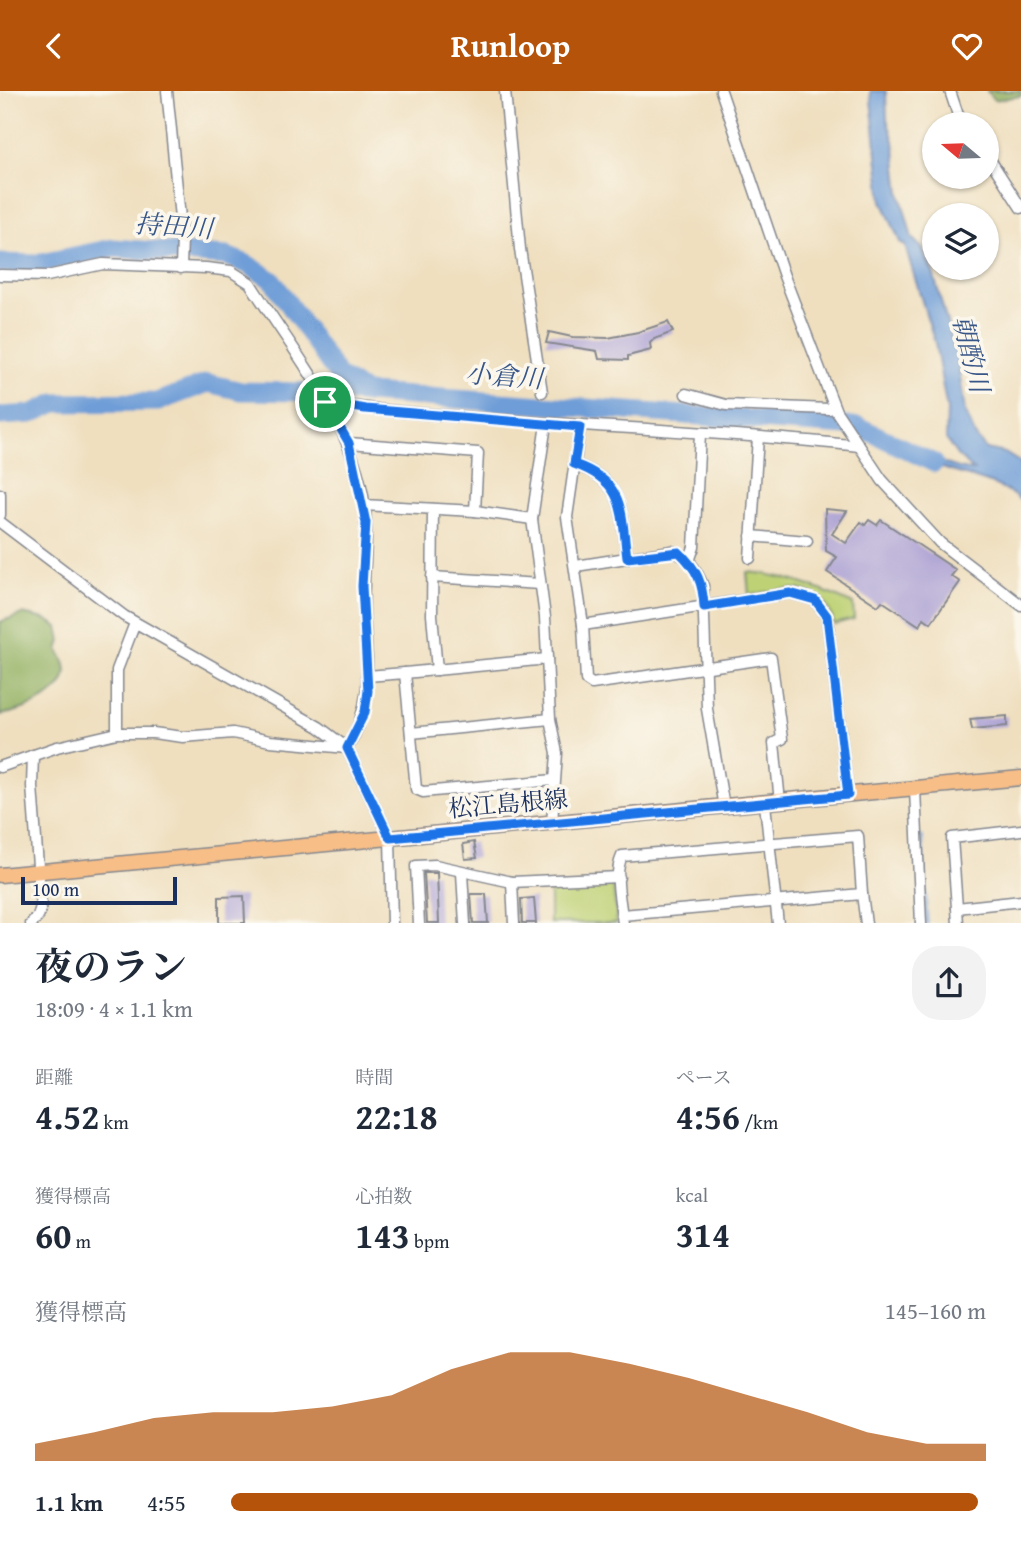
<!DOCTYPE html>
<html lang="ja">
<head>
<meta charset="utf-8">
<style>
  :root { --surface:#fff; --page:#f2f2f3; --text:#1f2937; --muted:#747a83; --accent:#b45309 }
  body { margin:0; font-family:"Gentium Book Plus","Noto Serif JP",serif; background:var(--page); color:var(--text); height:100vh; display:flex; flex-direction:column; font-size:26px; white-space:nowrap }
  * { box-sizing:border-box; margin:0 }
  p { font-size:23px; color:var(--muted) }
  .icon { flex:none; width:38px; height:38px; fill:none; stroke:currentColor; stroke-width:2; stroke-linecap:round; stroke-linejoin:round }
  .map { position:relative; height:832px; overflow:hidden }
  .panel { display:flex; flex-direction:column; background:var(--surface); flex:1 }
  .panel>* { flex:none }
  .needle { width:46px; rotate:289deg }
  .controls { position:absolute; left:922px; top:21px; display:grid; gap:14px }
  .controls a { display:grid; place-items:center; width:77px; height:77px; border-radius:50%; background:var(--surface); box-shadow:0 2px 5px #0004; font-size:35px }
  .scale { position:absolute; left:21px; bottom:18px; width:156px; box-sizing:border-box; padding-left:7px; border:4px solid #1b2f5e; border-top:0; font-size:19px; line-height:24px; white-space:nowrap; color:#1b2f5e; -webkit-text-stroke:5px #fbf7ec; paint-order:stroke }
  .pin { position:absolute; display:grid; place-items:center; width:60px; height:60px; color:#fff; margin:-30px; border:4px solid #fff; border-radius:50%; box-shadow:0 2px 7px #0007 }
  .round { display:grid; place-items:center; flex:none; width:74px; height:74px; border-radius:28px; background:var(--page) }
  .summary { display:flex; align-items:center; justify-content:space-between; height:119px; padding:0 35px }
  h1 { font-size:38px; font-weight:700; line-height:52px }
  .stats { display:grid; grid-template-columns:repeat(3,1fr); gap:10px; height:119px; padding:7px 35px }
  .stats div { display:grid; align-content:center }
  .stats b { font-size:35px; font-weight:700 }
  .stats small { font-size:19px; font-weight:400 }
  .stats p { font-size:19px }
  .chart { height:196px; padding:14px 35px }
  .chart p { display:flex; justify-content:space-between }
  .chart svg { width:100%; height:126px; margin-top:7px; fill:var(--accent); opacity:.7 }
  ul { padding:0 35px; list-style:none; font-size:23px }
  li { display:grid; grid-template-columns:112px 84px 1fr; align-items:center; height:52px }
  li i { height:18px; border-radius:9px; background:var(--accent) }
  header { display:flex; justify-content:space-between; align-items:center; height:91px; padding:0 35px; background:var(--accent); color:#fff; font-size:32px; font-weight:700 }
  .map>svg:first-child { display:block }
  .green { fill:#bed175; stroke:#6c806a; stroke-width:2 }
  .forest { fill:#96b366; stroke:#587162; stroke-width:2 }
  .water { fill:#6e9dd7; stroke:#44669a; stroke-width:2 }
  .lines { fill:none; stroke-linecap:round; stroke-linejoin:round }
  .stream { stroke:#6e9dd7; stroke-width:3.5 }
  .river { stroke:#6e9dd7; stroke-width:19 }
  .building { fill:#b2a8d6 }
  .minor-casing { stroke:#85878e; stroke-width:13 }
  .major-casing { stroke:#85878e; stroke-width:17 }
  .minor { stroke:#fff; stroke-width:10 }
  .major { stroke:#f7be87; stroke-width:14 }
  .route-casing { stroke:#fff; stroke-width:14 }
  .route { stroke:#1a73e8; stroke-width:9 }
  .labels { text-anchor:middle; stroke-width:7; stroke-linejoin:round; paint-order:stroke }
  .street-label { font-size:24px; fill:#1b2f5e; stroke:#fbf7ec }
  .water-label { font-size:26px; font-style:italic; fill:#385688; stroke:#fbf7ec }
</style>
</head>
<body>
<header><svg class="icon" aria-label="back" viewBox="0 0 24 24"><path d="M15 5l-7 7 7 7"/></svg>Runloop<svg class="icon" aria-label="heart" viewBox="0 0 24 24"><path d="M12 20l-8-8c-3-5 5-10 8-4 3-6 11-1 8 4z"/></svg></header>
<div class="map">
<svg width="1021" height="833" viewBox="0 0 1021 833">
  <rect width="100%" height="100%" fill="#fbf7ec"/>
  <filter id="ink" filterUnits="userSpaceOnUse"><feTurbulence type="fractalNoise" baseFrequency=".0143" numOctaves="2"/><feDisplacementMap in="SourceGraphic" scale="14" xChannelSelector="R" yChannelSelector="G"/><feConvolveMatrix kernelMatrix="1 2 1 2 8 2 1 2 1" color-interpolation-filters="sRGB"/></filter>
  <filter id="wash" filterUnits="userSpaceOnUse"><feTurbulence type="fractalNoise" baseFrequency=".00686" numOctaves="4" result="noise"/><feDisplacementMap in="SourceGraphic" scale="28" xChannelSelector="R" yChannelSelector="G"/><feGaussianBlur stdDeviation="1.57" result="paint"/><feColorMatrix in="noise" values="0 0 0 0 0 0 0 0 0 0 0 0 0 0 0 0 0 1.4 0 .05"/><feComposite in="paint" operator="in"/></filter>
  <g filter="url(#wash)">
    <rect width="100%" height="100%" fill="#efdfbf"/>
    <!-- green -->
    <g class="green">
      <path d="M 747,481 C 782,483 821,498 853,513 L 854,528 L 834,533 C 821,486 785,498 749,504 Z"/>
      <polygon points="613,792 617,832 550,832 550,799"/>
    </g>
    <!-- forest -->
    <g class="forest">
      <polygon points="987,0 1021,0 1021,5 994,9"/>
      <path d="M 22,523 L 45,528 L 58,536 L 61,550 L 58,559 C 60,563 64,569 65,574 C 73,603 21,621 0,624 L 0,531 Z"/>
    </g>
    <!-- water -->
    <path class="water" d="M 870,0 L 886,0 L 887,28 L 894,50 L 900,102 L 912,147 L 923,158 L 933,181 L 958,271 L 965,321 L 976,346 L 986,358 L 1005,362 L 1021,372 L 1021,410 C 990,381 938,387 907,356 C 921,363 961,381 974,379 L 957,364 L 946,348 L 947,319 L 935,252 L 905,155 L 900,151 L 882,110 Z"/>
    <g class="lines">
      <!-- stream -->
      <polyline class="stream" points="922,746 927,833"/>
      <!-- river -->
      <g class="river">
        <polyline points="0,172 36,173 113,157 226,165 247,173 272,189 339,286 367,302"/>
        <polyline points="0,325 31,323 55,312 157,311 208,292 241,300 368,302 860,336 934,372"/>
      </g>
    </g>
    <g id="blocks">
      <!-- building -->
      <g class="building">
        <polygon points="668,231 673,241 654,248 650,252 651,259 628,265 628,269 599,268 597,260 546,252 549,241 572,246 608,247 638,241"/>
        <polygon points="825,418 847,420 832,443 846,452 861,431 865,434 869,429 877,434 881,429 956,479 951,485 960,491 931,532 924,527 920,535 882,510 878,515 827,481 837,466 826,460"/>
        <polygon points="1007,625 1007,635 972,638 970,628"/>
        <polygon points="474,751 477,767 465,768 463,753"/>
        <polygon points="424,782 437,782 439,832 427,832"/>
        <polygon points="471,803 486,803 488,832 473,832"/>
        <polygon points="244,805 245,832 219,832 219,806"/>
        <polygon points="534,807 536,832 522,832 521,808"/>
      </g>
    </g>
  </g>
  <g filter="url(#ink)">
    <use href="#blocks" fill-opacity="0" stroke="#85878e" stroke-width="2"/>
    <g class="lines">
      <defs>
        <g id="minor">
          <polyline points="167,0 182,146 181,177"/>
          <polyline points="505,0 520,158 542,301"/>
          <polyline points="721,0 784,185 836,320 882,389 940,452 1021,514"/>
          <polyline points="950,0 958,24 965,33"/>
          <polyline points="987,64 1021,117"/>
          <path d="M 0,184 L 47,185 L 103,173 L 206,177 L 231,180 L 250,192 C 296,265 363,343 366,433 C 367,463 362,493 364,523 C 367,573 375,612 347,657"/>
          <polyline points="686,303 726,314 829,318"/>
          <path d="M 325,311 C 376,320 428,323 480,327 C 606,337 733,341 859,355"/>
          <polyline points="580,336 567,426 583,534 586,589 592,593 771,567 782,648 774,652 780,711"/>
          <polyline points="349,352 478,362 475,420 363,414"/>
          <path d="M 574,373 C 626,391 621,420 627,467"/>
          <polyline points="0,403 0,424"/>
          <polyline points="433,418 432,524 437,579"/>
          <polyline points="475,420 532,428 546,333"/>
          <polyline points="532,428 545,526 550,628 557,662 552,732"/>
          <polyline points="0,431 124,525 319,636 347,657 390,747 392,833"/>
          <polyline points="751,445 807,450"/>
          <polyline points="750,467 758,346"/>
          <polyline points="689,470 694,456 700,343"/>
          <path d="M 576,475 L 671,460 C 688,463 697,480 703,495 L 707,618 L 724,716"/>
          <polyline points="432,486 540,493"/>
          <polyline points="583,534 790,502 815,509 827,525 848,704"/>
          <polyline points="405,582 547,568"/>
          <polyline points="367,585 405,582 416,698 423,701 554,689"/>
          <polyline points="117,642 117,579 135,532"/>
          <polyline points="411,642 550,628"/>
          <polyline points="0,676 57,656 117,642 153,642 183,646 233,642 270,650 347,657"/>
          <polyline points="915,698 921,833"/>
          <polyline points="765,713 778,833"/>
          <polyline points="462,782 465,833"/>
          <polyline points="512,791 514,833"/>
          <polyline points="862,803 866,833"/>
          <polyline points="957,817 952,747 1021,739"/>
          <path d="M 622,824 L 862,803 L 858,745 L 622,765 C 613,784 621,812 623,833"/>
          <polyline points="31,833 38,826 41,815 32,695 33,664"/>
          <polyline points="419,833 416,775 435,774 512,791 619,786"/>
          <polyline points="958,833 957,817 1021,810"/>
        </g>
        <polyline id="major" points="0,784 1021,687"/>
      </defs>
      <!-- minor casing -->
      <use href="#minor" class="minor-casing"/>
      <!-- major casing -->
      <use href="#major" class="major-casing"/>
      <!-- minor -->
      <use href="#minor" class="minor"/>
      <!-- major -->
      <use href="#major" class="major"/>
    </g>
  </g>
  <g class="lines" filter="url(#ink)">
    <defs>
      <path id="route" d="M 325,311 L 365,318 L 580,336 L 574,373 C 626,391 621,420 627,467 L 679,461 C 697,478 703,492 704,516 L 790,502 L 815,509 L 827,525 L 848,704 L 390,747 L 347,657 L 365,621 L 368,600 L 362,495 L 366,432 L 349,352 Z"/>
    </defs>
    <!-- route casing -->
    <use href="#route" class="route-casing"/>
    <!-- route -->
    <use href="#route" class="route"/>
  </g>
  <g class="labels">
    <!-- street labels -->
    <g class="street-label">
      <text transform="translate(508 713) rotate(-5)" y="8">松江島根線</text>
    </g>
    <!-- water labels -->
    <g class="water-label">
      <text transform="translate(174 135) rotate(4)" y="9">持田川</text>
      <text transform="translate(971 263) rotate(76)" y="9">朝酌川</text>
      <text transform="translate(504 285) rotate(4)" y="9">小倉川</text>
    </g>
  </g>
</svg>
<div class="controls">
<a><svg class="needle" viewBox="-14 -14 28 28"><path d="M0-13l5 13h-10z" fill="#e53935"/><path d="M0 13l5-13h-10z" fill="#747a83"/></svg></a>
<a><svg class="icon" aria-label="layers" viewBox="0 0 24 24"><path d="M12 4l9 5-9 5-9-5zM3 14l9 5 9-5"/></svg></a>
</div>
<div class="scale">100 m</div>
<div class="pin" style="left:325px;top:311px;background:#1e9e55"><svg class="icon" aria-label="arrive" viewBox="0 0 24 24"><path d="M6 21V4h12l-3 4 3 4H6"/></svg></div>
</div>
<section class="panel">
<div class="summary"><div><h1>夜のラン</h1><p>18:09 · 4 × 1.1 km</p></div><a class="round"><svg class="icon" aria-label="share" viewBox="0 0 24 24"><path d="M12 15V3M7 8l5-5 5 5M5 13v7h14v-7"/></svg></a></div>
<div class="stats">
<div><p>距離</p><b>4.52<small> km</small></b></div>
<div><p>時間</p><b>22:18</b></div>
<div><p>ペース</p><b>4:56<small> /km</small></b></div>
</div>
<div class="stats">
<div><p>獲得標高</p><b>60<small> m</small></b></div>
<div><p>心拍数</p><b>143<small> bpm</small></b></div>
<div><p>kcal</p><b>314</b></div>
</div>
<div class="chart"><p><span>獲得標高</span>145–160 m</p>
<svg viewBox="0 0 160 44" preserveAspectRatio="none"><path d="M0 44V38L10 34L20 29L30 27L40 27L50 25L60 21L70 12L80 6L90 6L100 10L110 15L120 21L130 27L140 34L150 38L160 38V44z"/></svg>
</div>
<ul>
<li><b>1.1 km</b>4:55<i style="width:99%"></i></li>
</ul>
</section>
</body>
</html>
